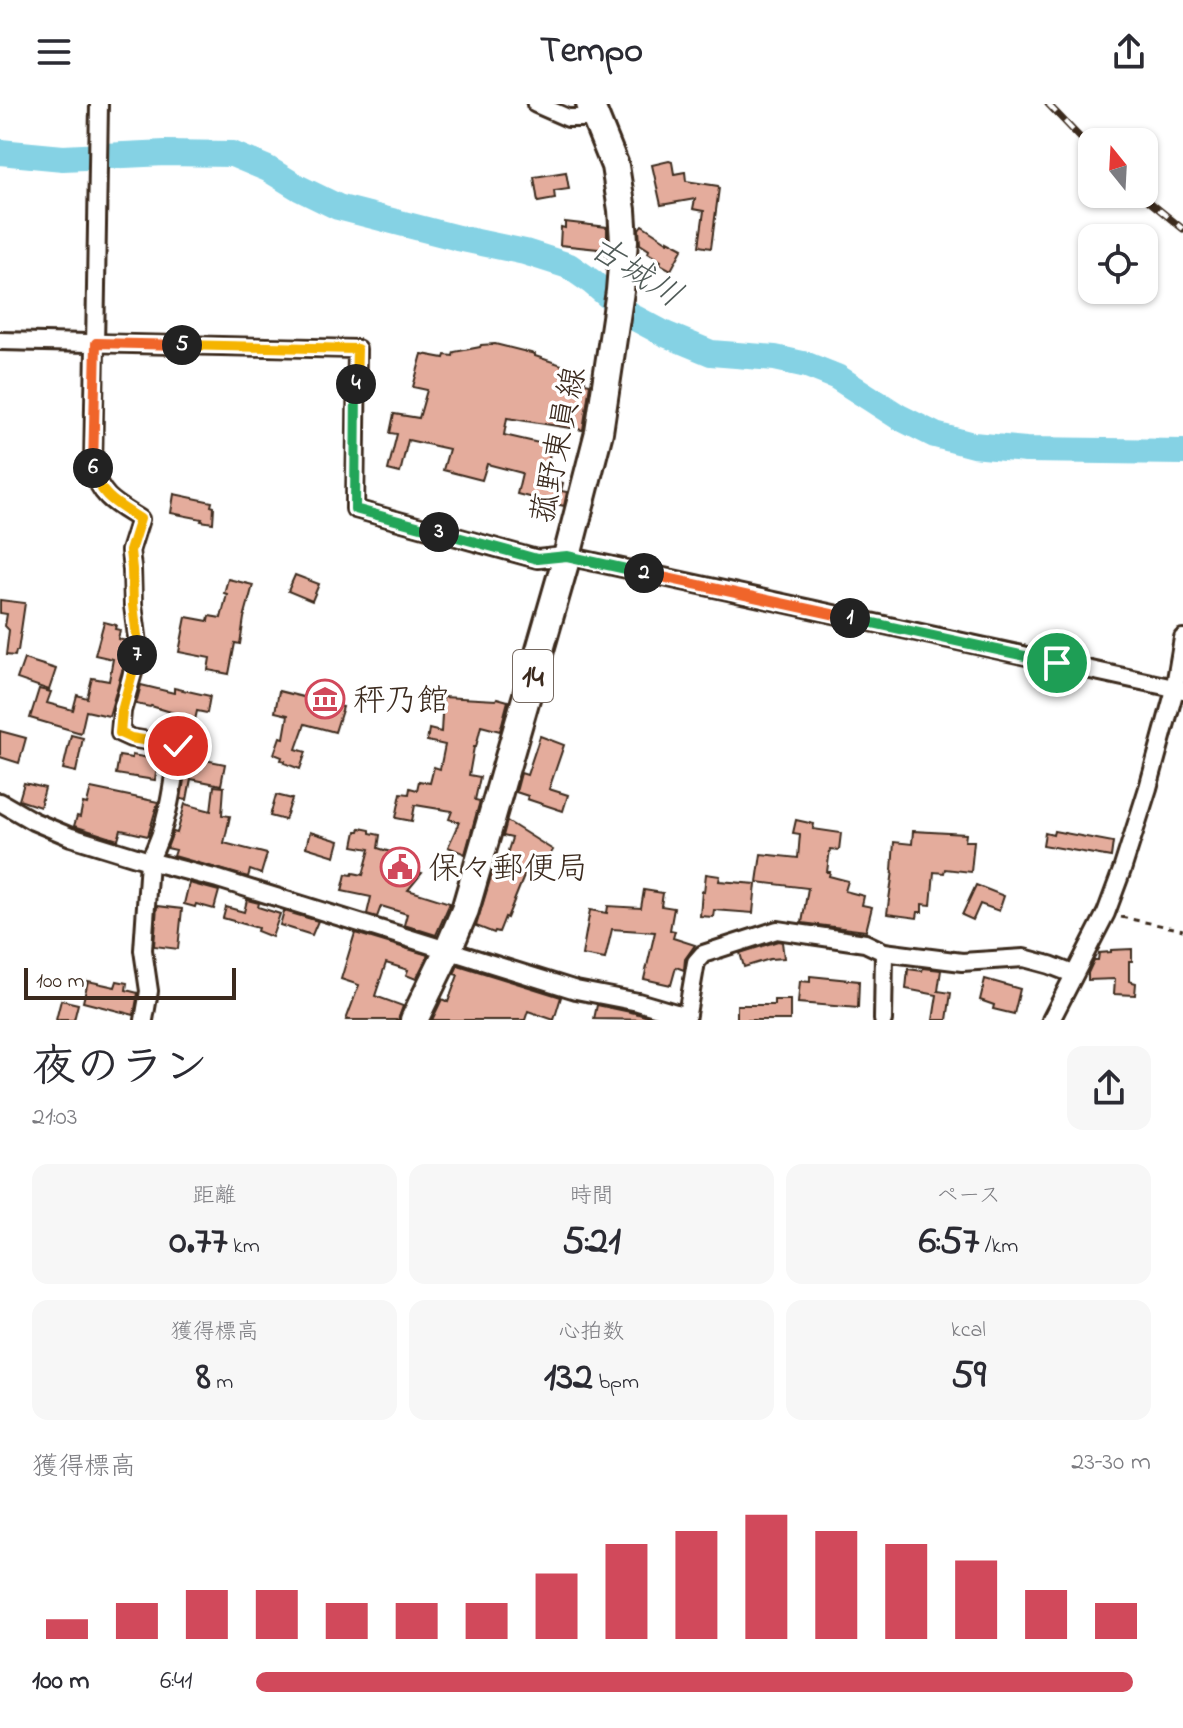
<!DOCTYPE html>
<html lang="ja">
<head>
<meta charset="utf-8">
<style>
  :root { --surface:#fff; --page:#f7f7f7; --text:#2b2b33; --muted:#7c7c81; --accent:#d1495b }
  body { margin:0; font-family:"Indie Flower","Klee One",sans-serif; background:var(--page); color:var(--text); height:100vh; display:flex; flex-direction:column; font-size:30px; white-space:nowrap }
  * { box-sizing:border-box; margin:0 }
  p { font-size:26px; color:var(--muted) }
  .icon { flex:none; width:44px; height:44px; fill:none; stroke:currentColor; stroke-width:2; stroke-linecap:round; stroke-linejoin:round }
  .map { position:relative; height:916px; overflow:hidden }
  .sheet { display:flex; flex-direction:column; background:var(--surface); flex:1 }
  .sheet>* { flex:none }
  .needle { width:52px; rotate:342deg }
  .tools { position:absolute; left:1078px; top:24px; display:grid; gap:16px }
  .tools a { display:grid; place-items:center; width:80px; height:80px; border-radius:16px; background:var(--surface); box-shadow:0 2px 6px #0004; font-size:40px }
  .scale { position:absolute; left:24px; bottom:20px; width:212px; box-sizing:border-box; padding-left:8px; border:4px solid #3b2a1e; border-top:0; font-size:22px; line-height:28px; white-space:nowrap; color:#3b2a1e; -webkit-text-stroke:6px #fff; paint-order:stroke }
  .pin { position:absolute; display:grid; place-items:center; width:68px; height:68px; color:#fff; margin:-34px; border:4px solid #fff; border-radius:50%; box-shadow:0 2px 8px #0007 }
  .km { position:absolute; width:40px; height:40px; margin:-20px; border-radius:50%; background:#222; color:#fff; font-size:22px; line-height:40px; text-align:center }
  .round { display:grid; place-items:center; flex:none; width:84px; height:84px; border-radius:16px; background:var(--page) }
  .summary { display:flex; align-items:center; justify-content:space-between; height:136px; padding:0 32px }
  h1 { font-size:44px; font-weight:800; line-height:60px }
  .metrics { display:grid; grid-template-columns:repeat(3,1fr); gap:12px; height:136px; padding:8px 32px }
  .metrics div { display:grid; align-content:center; border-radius:16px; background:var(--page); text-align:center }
  .metrics b { font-size:40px; font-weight:800 }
  .metrics small { font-size:22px; font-weight:400 }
  .metrics p { font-size:22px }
  .chart { height:224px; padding:16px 32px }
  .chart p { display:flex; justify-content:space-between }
  .chart svg { width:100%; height:144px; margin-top:8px; stroke:var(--accent); stroke-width:6 }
  ul { padding:0 32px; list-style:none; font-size:26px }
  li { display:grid; grid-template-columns:128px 96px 1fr; align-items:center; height:60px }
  li i { height:20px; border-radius:10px; background:var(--accent) }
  header { display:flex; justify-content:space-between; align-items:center; height:104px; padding:0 32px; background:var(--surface); font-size:36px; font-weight:800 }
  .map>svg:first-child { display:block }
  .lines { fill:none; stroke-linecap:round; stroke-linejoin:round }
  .river { stroke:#85d2e4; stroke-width:26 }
  .building { fill:#e4ac9c; stroke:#3b2a1e; stroke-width:2 }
  .street-casing { stroke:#3b2a1e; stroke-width:22 }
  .primary-casing { stroke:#3b2a1e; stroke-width:32 }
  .path { stroke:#3b2a1e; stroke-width:3; stroke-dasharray:6 6; stroke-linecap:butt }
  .street { stroke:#fff; stroke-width:16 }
  .primary { stroke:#fff; stroke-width:26 }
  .rail-casing { stroke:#3b2a1e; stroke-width:7 }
  .rail { stroke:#fff; stroke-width:4; stroke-dasharray:12; stroke-linecap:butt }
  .split-1-casing { stroke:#fff; stroke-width:16 }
  .split-2-casing { stroke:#fff; stroke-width:16 }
  .split-3-casing { stroke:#fff; stroke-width:16 }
  .split-4-casing { stroke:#fff; stroke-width:16 }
  .split-5-casing { stroke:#fff; stroke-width:16 }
  .split-6-casing { stroke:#fff; stroke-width:16 }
  .split-7-casing { stroke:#fff; stroke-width:16 }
  .split-8-casing { stroke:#fff; stroke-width:16 }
  .split-1 { stroke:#22a559; stroke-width:10 }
  .split-2 { stroke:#f0652b; stroke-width:10 }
  .split-3 { stroke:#22a559; stroke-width:10 }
  .split-4 { stroke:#22a559; stroke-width:10 }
  .split-5 { stroke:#f5b400; stroke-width:10 }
  .split-6 { stroke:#f0652b; stroke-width:10 }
  .split-7 { stroke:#f5b400; stroke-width:10 }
  .split-8 { stroke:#f5b400; stroke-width:10 }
  .labels { text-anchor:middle; stroke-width:7; stroke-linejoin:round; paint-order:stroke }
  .shield { fill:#fff; stroke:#766a62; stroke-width:2 }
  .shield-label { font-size:30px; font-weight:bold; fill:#3b2a1e }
  .street-label { font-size:32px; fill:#3b2a1e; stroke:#fff }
  .poi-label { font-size:32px; fill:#3b2a1e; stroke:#fff; text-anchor:start }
  .water-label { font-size:34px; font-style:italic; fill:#515c59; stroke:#fff }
</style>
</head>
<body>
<header><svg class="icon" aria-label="menu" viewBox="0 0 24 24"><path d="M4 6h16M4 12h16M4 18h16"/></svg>Tempo<svg class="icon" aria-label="share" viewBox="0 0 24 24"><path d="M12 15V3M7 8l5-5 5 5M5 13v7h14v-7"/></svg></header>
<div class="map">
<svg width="1183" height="916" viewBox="0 0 1183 916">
  <rect width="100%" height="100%" fill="#fff"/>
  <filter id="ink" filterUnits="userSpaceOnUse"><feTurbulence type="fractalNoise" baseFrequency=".0125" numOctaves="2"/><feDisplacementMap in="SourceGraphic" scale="16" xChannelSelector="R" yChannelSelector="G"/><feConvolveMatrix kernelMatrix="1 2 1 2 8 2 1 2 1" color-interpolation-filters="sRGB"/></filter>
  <g filter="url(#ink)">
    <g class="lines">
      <!-- river -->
      <polyline class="river" points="0,48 63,54 165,49 232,50 268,65 299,84 338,103 458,134 525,148 569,162 592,178 633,213 665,230 711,249 775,254 807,261 837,273 899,313 935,331 973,341 1026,346 1183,348"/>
    </g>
    <!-- building -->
    <g class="building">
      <polygon points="669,57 672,58 674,70 685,68 686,77 718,82 719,84 711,144 699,142 704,107 693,105 695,95 661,101 652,61"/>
      <polygon points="566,68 569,85 554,87 555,95 538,98 534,73"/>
      <polygon points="565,118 607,123 607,151 597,151 598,145 560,141 561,123 565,124"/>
      <polygon points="642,121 668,138 668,136 683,144 671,166 660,160 661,157 648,149 649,146 640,140 639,125"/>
      <polygon points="495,240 535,250 535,252 565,262 561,272 585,275 585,279 590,280 583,326 507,314 504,331 552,342 544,374 563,379 561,387 567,388 564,402 517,390 522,369 487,360 482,376 443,366 449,345 408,336 400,369 388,366 397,330 390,329 394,310 419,314 427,286 413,283 422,250 444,254 445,251 453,252 454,248 480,243 481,241"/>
      <polygon points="174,390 212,398 211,402 214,403 213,419 201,417 202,415 171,409"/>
      <polygon points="295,471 319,480 312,497 288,487"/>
      <polygon points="228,475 253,481 244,514 240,540 235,539 229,570 208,566 210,554 179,548 186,513 208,517 209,512 221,514 227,490 224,489"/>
      <polygon points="0,496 25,499 18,547 16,547 15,552 6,551 9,526 5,522 7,510 0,509"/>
      <polygon points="104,518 116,521 115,525 120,526 118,535 127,537 127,540 126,553 109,612 86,607 81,629 30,614 39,585 51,588 47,599 73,606 77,591 87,594 92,574 109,577 113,555 95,551"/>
      <polygon points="24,555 56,565 49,586 17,575"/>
      <polygon points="141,581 174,589 174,584 210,592 207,609 197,607 195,616 173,612 174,609 151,602 150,603 136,600"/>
      <polygon points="279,587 343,603 335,628 305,620 296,645 306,648 300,665 284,659 285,657 281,656 282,653 274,650 280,633 284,634 288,611 275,608"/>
      <polygon points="443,593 496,596 497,594 508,597 500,627 481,622 476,643 474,643 469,671 480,673 475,696 480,697 465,750 448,743 459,718 449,715 452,707 415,701 412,717 396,714 401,689 409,690 410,684 417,686 419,677 430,679 434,663 440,665 445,641 427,637 429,625 441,628"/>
      <polygon points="0,627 26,634 19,659 0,653"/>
      <polygon points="71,631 83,634 76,668 63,665"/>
      <polygon points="540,632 564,641 549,685 568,691 563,707 527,695 528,692 516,688 521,669 527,671"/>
      <polygon points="188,650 196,652 195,654 225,660 221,681 191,675 187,696 181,695"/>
      <polygon points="132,651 155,655 155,657 158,657 155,676 116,670 119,652 132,654"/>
      <polygon points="24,679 45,684 40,703 19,696"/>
      <polygon points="214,682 224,683 222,711 230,712 224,739 267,750 261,770 250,766 248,773 174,752 176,746 167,744 173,728 177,729 185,700 211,707"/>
      <polygon points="91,684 158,698 148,732 121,726 118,736 74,722 77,712 80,713 83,699 87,700"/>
      <polygon points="276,691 292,695 285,716 270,712"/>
      <polygon points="796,716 814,720 813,725 841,729 839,746 830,745 827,768 830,768 829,772 848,777 845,787 864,792 862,801 872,803 866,827 802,819 808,784 757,778 761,750 798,754 800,730 793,729"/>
      <polygon points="507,717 553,746 544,760 535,754 533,762 529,760 507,814 505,813 499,828 495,827 494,829 476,822 497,753 505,756 512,734 503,732"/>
      <polygon points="360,724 370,726 370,729 380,731 378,744 412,755 409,765 422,769 408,786 450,799 436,831 404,821 407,810 381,802 377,813 367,810 371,793 342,787 346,770 352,771 353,769 363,771 370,745 353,742 356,727 359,727"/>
      <polygon points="913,727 966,730 965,737 974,737 971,768 945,765 944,769 934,768 931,801 922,800 922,808 918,808 917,814 887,810 893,767 892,766 894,738 912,740"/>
      <polygon points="1054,727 1113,738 1111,753 1043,741 1045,729 1053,731"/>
      <polygon points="310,728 339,737 335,752 306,743"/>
      <polygon points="706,770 720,772 719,777 756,780 753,809 714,806 713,813 700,812 702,787 704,788"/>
      <polygon points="189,779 219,787 214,805 196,800 195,803 184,800"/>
      <polygon points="976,781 1004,792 999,807 980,800 973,816 962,811"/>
      <polygon points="644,786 663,789 661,802 674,804 670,826 675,827 673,834 695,841 685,855 684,866 676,863 671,881 644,875 655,828 612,825 605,855 582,851 590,806 607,809 608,802 641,804"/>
      <polygon points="247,796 259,799 258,803 280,810 272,833 257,827 258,824 223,814 226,803 244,808"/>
      <polygon points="157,802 182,805 178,845 154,842"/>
      <polygon points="284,807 318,817 312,831 280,821"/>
      <polygon points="355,829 428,851 416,875 406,871 408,866 386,859 375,892 403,902 398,916 346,916 359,881 341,875"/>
      <polygon points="778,837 782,838 784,854 770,855 744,863 740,849"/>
      <polygon points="1132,845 1132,857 1129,857 1129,877 1136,879 1135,891 1114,890 1115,875 1088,876 1088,869 1094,856 1098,856 1099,849 1111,848 1111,846"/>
      <polygon points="458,861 561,893 554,916 528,907 525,916 432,916 442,895 448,898 458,871 454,870"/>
      <polygon points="923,864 941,866 938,887 951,889 947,916 933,916 937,891 906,885 908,865 922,867"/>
      <polygon points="810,872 859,877 858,904 798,899 800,877 810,878"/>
      <polygon points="985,875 1020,885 1014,910 993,905 994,901 980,896"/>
      <polygon points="88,877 115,883 117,877 127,879 126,886 138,889 134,911 83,898"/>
      <polygon points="61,896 78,900 74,916 56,916"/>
      <polygon points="774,896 790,896 790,916 737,916 737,901 774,901"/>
      <polygon points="597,901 635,909 658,916 594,915"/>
    </g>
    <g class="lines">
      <defs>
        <g id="street">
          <path d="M 99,0 L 93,365 C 101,394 116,400 140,415 L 130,447 L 132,465 L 133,501 L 138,540 L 137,555 L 122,607 L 120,629 L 131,634 L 178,642 C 173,681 168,723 149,757 L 143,846 L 149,887 L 144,916"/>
          <polyline points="536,0 568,14 596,14"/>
          <polyline points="0,237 357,245 355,405 537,455 567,452 1183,586"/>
          <polyline points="0,698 33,717 71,733 149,757 218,775 576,886 638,898 686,912"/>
          <polyline points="686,916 696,858 703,850 777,826 865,839 884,848 962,858 1024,854 1050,861 1073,870"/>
          <polyline points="883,916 884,848"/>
          <polyline points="1051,916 1106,809 1122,766 1148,684 1173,593 1183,534"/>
        </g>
        <polyline id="primary" points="414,916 448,846 465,806 567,452 599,328 620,187 624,137 622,106 615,62 590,0"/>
      </defs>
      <!-- street casing -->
      <use href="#street" class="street-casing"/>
      <!-- primary casing -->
      <use href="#primary" class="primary-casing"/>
      <!-- path -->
      <polyline class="path" points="1121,813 1183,826"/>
      <!-- street -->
      <use href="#street" class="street"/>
      <!-- primary -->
      <use href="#primary" class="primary"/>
      <defs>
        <g id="rail">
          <polyline points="1048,0 1092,46"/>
          <polyline points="1140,90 1183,125"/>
        </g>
      </defs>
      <!-- rail casing -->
      <use href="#rail" class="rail-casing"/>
      <!-- rail -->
      <use href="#rail" class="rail"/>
    </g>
  </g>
  <g class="lines" filter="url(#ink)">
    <defs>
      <polyline id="split-1" points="850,514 1057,559"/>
      <polyline id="split-2" points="644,469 850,514"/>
      <polyline id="split-3" points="439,428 537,455 567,452 644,469"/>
      <polyline id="split-4" points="356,280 355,405 439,428"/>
      <polyline id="split-5" points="182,241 357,245 356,280"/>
      <polyline id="split-6" points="93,364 96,239 182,241"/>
      <path id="split-7" d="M 93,364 C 99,392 117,400 140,415 L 130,447 L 132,465 L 133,501 L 138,540 L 137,551"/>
      <polyline id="split-8" points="137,551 122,607 120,629 131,634 178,642"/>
    </defs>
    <!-- split-1 casing -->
    <use href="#split-1" class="split-1-casing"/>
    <!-- split-2 casing -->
    <use href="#split-2" class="split-2-casing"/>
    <!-- split-3 casing -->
    <use href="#split-3" class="split-3-casing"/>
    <!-- split-4 casing -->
    <use href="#split-4" class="split-4-casing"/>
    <!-- split-5 casing -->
    <use href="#split-5" class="split-5-casing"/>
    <!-- split-6 casing -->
    <use href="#split-6" class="split-6-casing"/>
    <!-- split-7 casing -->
    <use href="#split-7" class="split-7-casing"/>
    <!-- split-8 casing -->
    <use href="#split-8" class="split-8-casing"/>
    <!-- split-1 -->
    <use href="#split-1" class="split-1"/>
    <!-- split-2 -->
    <use href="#split-2" class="split-2"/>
    <!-- split-3 -->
    <use href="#split-3" class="split-3"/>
    <!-- split-4 -->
    <use href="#split-4" class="split-4"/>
    <!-- split-5 -->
    <use href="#split-5" class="split-5"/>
    <!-- split-6 -->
    <use href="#split-6" class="split-6"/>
    <!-- split-7 -->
    <use href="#split-7" class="split-7"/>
    <!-- split-8 -->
    <use href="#split-8" class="split-8"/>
  </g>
  <!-- icons -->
  <defs>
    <symbol id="museum-ring" viewBox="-11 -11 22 22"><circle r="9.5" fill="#fff" stroke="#d1495b" stroke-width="1.5"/><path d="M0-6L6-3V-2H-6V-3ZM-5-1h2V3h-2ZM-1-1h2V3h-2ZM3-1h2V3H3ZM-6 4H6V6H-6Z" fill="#d1495b"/></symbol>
    <symbol id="civic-ring" viewBox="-11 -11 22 22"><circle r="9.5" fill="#fff" stroke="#d1495b" stroke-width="1.5"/><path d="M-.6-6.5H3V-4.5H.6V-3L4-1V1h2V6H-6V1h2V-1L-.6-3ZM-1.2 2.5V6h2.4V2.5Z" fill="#d1495b"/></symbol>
  </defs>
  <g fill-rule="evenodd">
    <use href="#museum-ring" x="303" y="573" width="44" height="44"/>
    <use href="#civic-ring" x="378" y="741" width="44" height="44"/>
  </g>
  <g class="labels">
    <!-- shield labels -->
    <rect class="shield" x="513" y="546" width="40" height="52" rx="6"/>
    <g class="shield-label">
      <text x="533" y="582">14</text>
    </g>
    <!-- street labels -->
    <g class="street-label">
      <text transform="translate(557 341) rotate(-78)" y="11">菰野東員線</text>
    </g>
    <!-- poi labels -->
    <g class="poi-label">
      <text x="353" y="606">秤乃館</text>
      <text x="428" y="774">保々郵便局</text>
    </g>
    <!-- water labels -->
    <g class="water-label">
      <text transform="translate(637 166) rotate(33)" y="12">古城川</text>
    </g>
  </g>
</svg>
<div class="tools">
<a><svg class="needle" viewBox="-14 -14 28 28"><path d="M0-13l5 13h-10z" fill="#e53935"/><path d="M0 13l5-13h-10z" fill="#7c7c81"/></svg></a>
<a><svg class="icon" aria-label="locate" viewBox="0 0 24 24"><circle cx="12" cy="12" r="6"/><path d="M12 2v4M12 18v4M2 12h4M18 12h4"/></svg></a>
</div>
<div class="scale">100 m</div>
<div class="pin" style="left:1057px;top:559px;background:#1e9e55"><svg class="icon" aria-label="arrive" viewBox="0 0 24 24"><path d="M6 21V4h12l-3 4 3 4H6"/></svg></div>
<div class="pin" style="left:178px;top:642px;background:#d93025"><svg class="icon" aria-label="check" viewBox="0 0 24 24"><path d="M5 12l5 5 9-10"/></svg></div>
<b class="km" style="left:850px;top:514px">1</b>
<b class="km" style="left:644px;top:469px">2</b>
<b class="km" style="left:439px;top:428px">3</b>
<b class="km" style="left:356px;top:280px">4</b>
<b class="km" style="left:182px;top:241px">5</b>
<b class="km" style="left:93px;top:364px">6</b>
<b class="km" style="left:137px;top:551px">7</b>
</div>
<section class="sheet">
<div class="summary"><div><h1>夜のラン</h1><p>21:03</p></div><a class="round"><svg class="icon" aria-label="share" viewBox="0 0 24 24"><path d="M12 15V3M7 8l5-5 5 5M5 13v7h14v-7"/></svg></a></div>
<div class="metrics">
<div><p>距離</p><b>0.77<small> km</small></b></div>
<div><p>時間</p><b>5:21</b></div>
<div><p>ペース</p><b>6:57<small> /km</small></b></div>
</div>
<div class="metrics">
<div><p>獲得標高</p><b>8<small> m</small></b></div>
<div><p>心拍数</p><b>132<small> bpm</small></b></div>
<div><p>kcal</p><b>59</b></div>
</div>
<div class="chart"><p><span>獲得標高</span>23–30 m</p>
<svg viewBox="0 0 160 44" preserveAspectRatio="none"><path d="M5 44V38M15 44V33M25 44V29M35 44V29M45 44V33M55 44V33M65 44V33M75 44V24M85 44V15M95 44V11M105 44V6M115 44V11M125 44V15M135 44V20M145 44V29M155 44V33"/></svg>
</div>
<ul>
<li><b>100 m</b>6:41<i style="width:98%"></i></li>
</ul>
</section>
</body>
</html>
